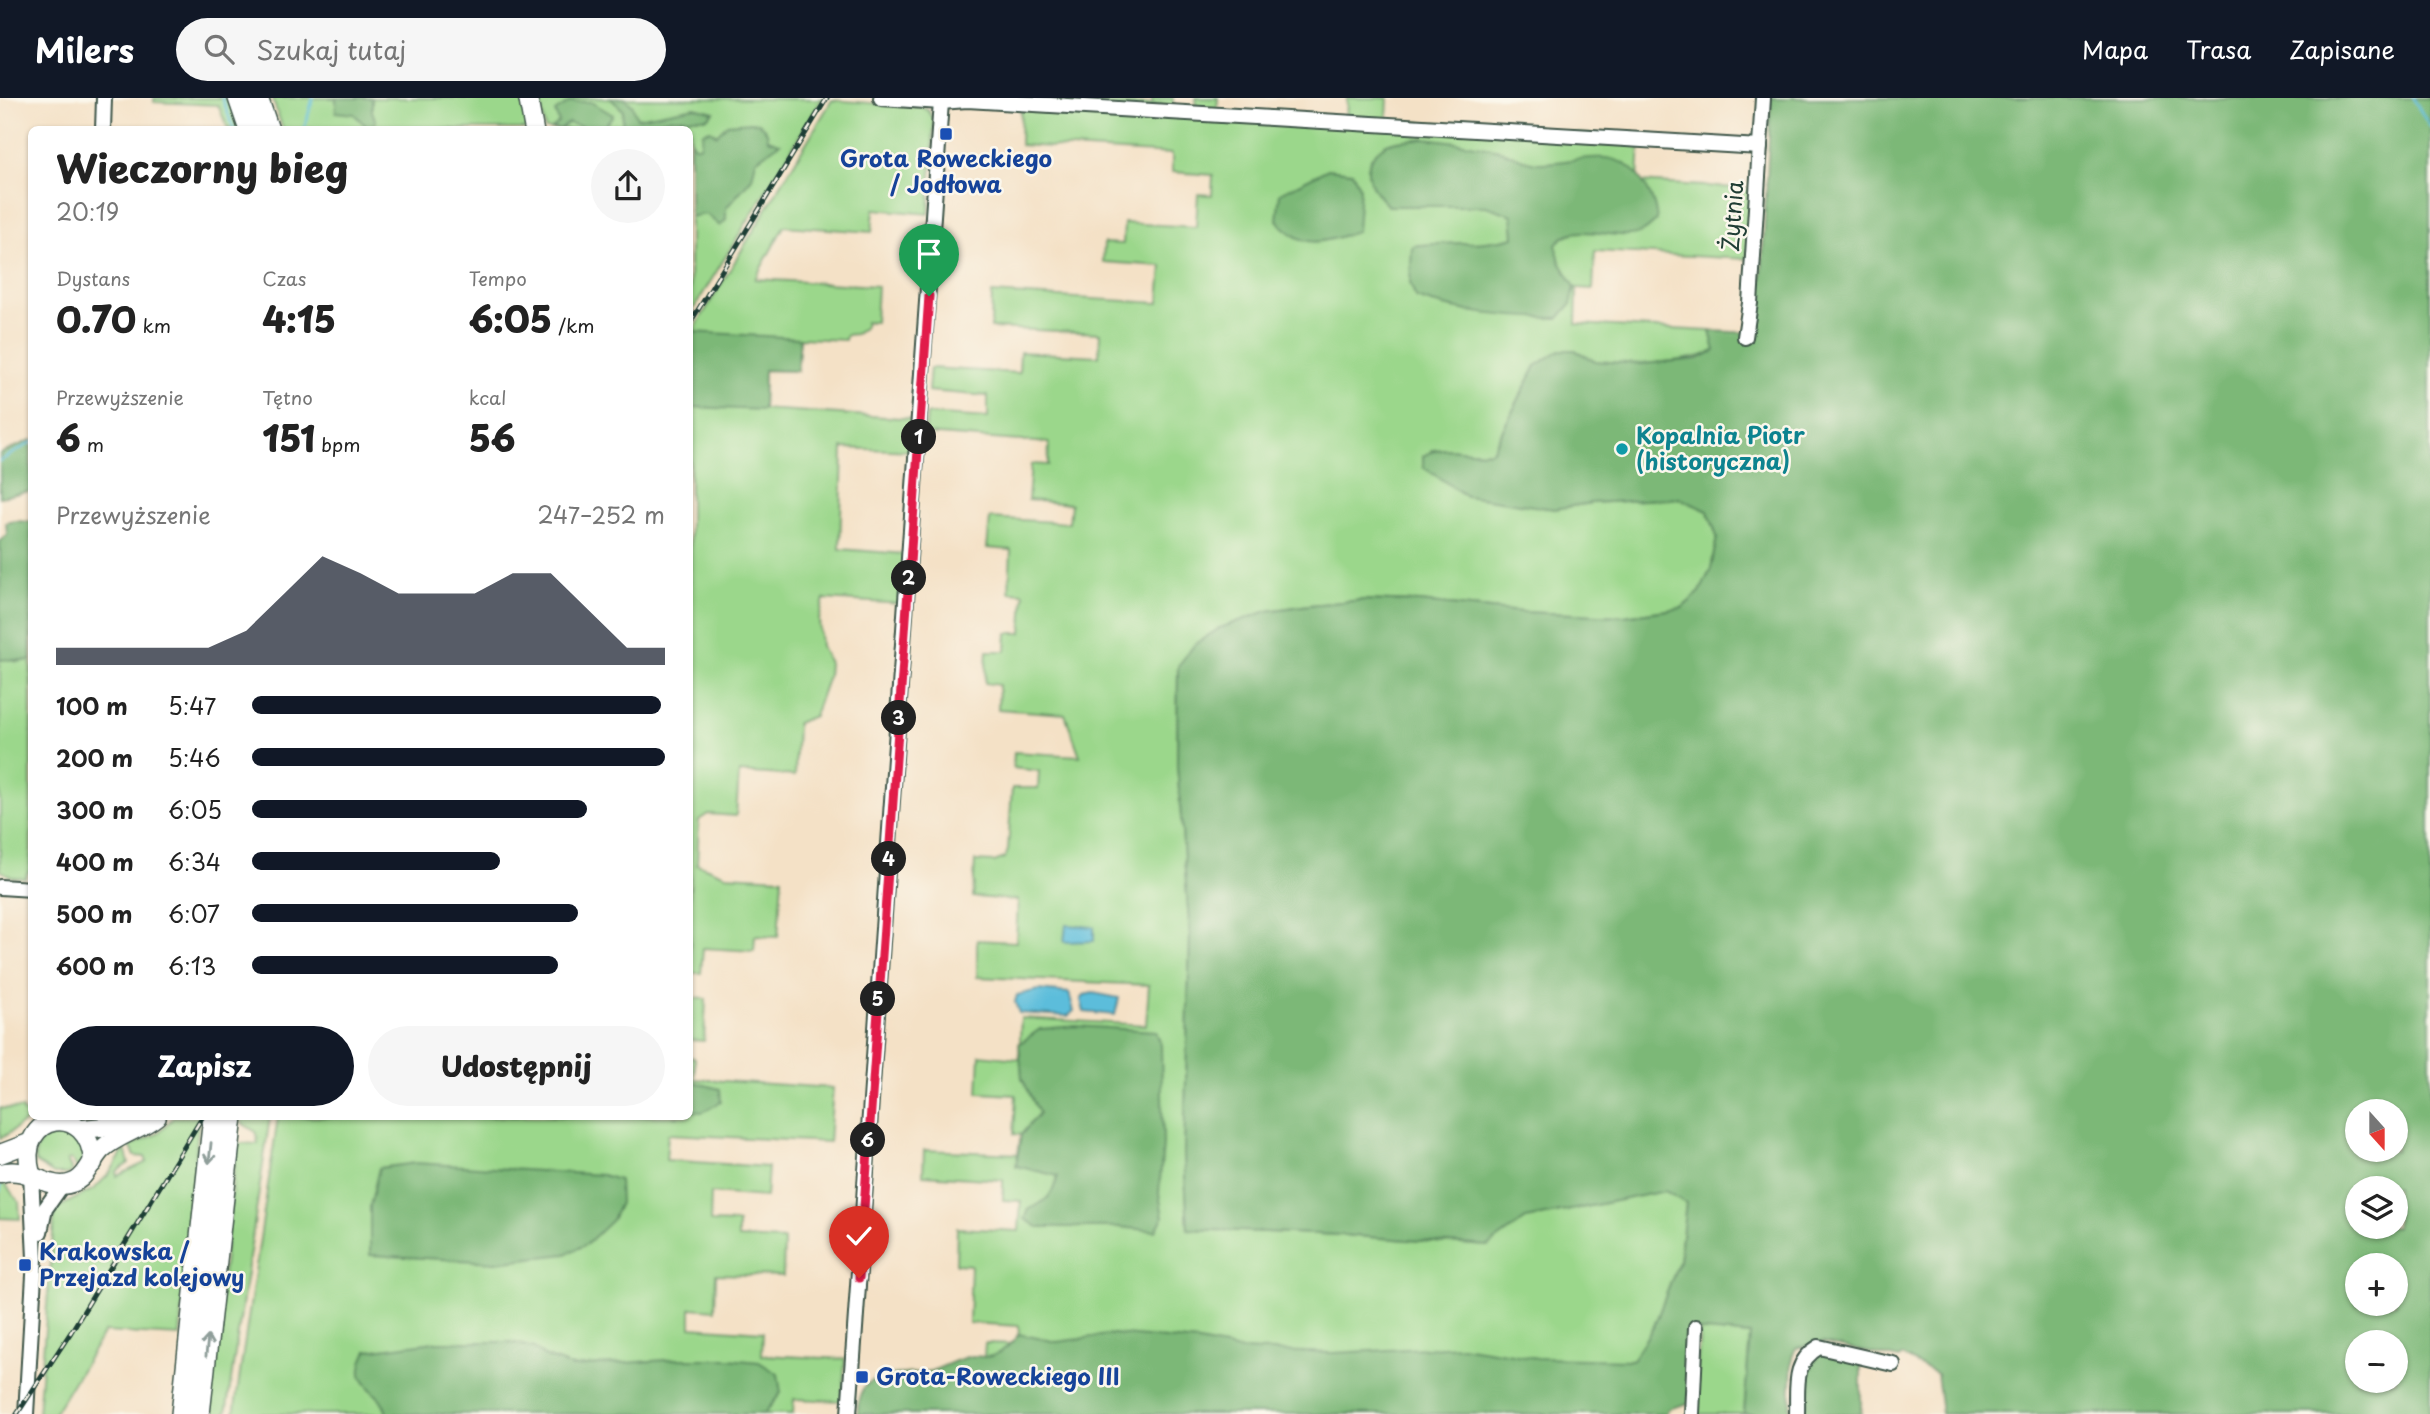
<!DOCTYPE html>
<html lang="pl">
<head>
<meta charset="utf-8">
<style>
  :root { --surface:#fff; --page:#f6f6f6; --text:#222; --muted:#767676; --accent:#111827 }
  body { margin:0; font-family:"Playpen Sans",sans-serif; background:var(--page); color:var(--text); height:100vh; display:flex; flex-direction:column; font-size:26px; white-space:nowrap }
  * { box-sizing:border-box; margin:0 }
  p { font-size:23px; color:var(--muted) }
  .icon { flex:none; width:38px; height:38px; fill:none; stroke:currentColor; stroke-width:2; stroke-linecap:round; stroke-linejoin:round }
  .map { position:relative; flex:1; overflow:hidden }
  .sheet { position:absolute; left:28px; top:28px; width:665px; height:994px; display:flex; flex-direction:column; background:var(--surface); border-radius:10px; box-shadow:0 2px 5px #0004 }
  .sheet>* { flex:none }
  .needle { width:46px; rotate:159deg }
  .buttons { position:absolute; left:2345px; top:1001px; display:grid; gap:14px }
  .buttons a { display:grid; place-items:center; width:63px; height:63px; border-radius:50%; background:var(--surface); box-shadow:0 2px 5px #0004; font-size:35px }
  .pin { position:absolute; display:grid; place-items:center; width:60px; height:60px; color:#fff; margin:-72px -30px; border-radius:50% 50% 50% 0; rotate:-45deg; box-shadow:0 0 7px #0007 }
  .pin .icon { rotate:45deg }
  .km { position:absolute; width:35px; height:35px; margin:-18px; border-radius:50%; background:#222; color:#fff; font-size:19px; line-height:35px; text-align:center }
  .round { display:grid; place-items:center; flex:none; width:74px; height:74px; border-radius:37px; background:var(--page) }
  .overview { display:flex; align-items:center; justify-content:space-between; height:119px; padding:0 28px }
  h1 { font-size:38px; font-weight:800; line-height:52px }
  .stats { display:grid; grid-template-columns:repeat(3,1fr); gap:10px; height:119px; padding:7px 28px }
  .stats div { display:grid; align-content:center }
  .stats b { font-size:35px; font-weight:800 }
  .stats small { font-size:19px; font-weight:400 }
  .stats p { font-size:19px }
  .chart { height:196px; padding:14px 28px }
  .chart p { display:flex; justify-content:space-between }
  .chart svg { width:100%; height:126px; margin-top:7px; fill:var(--accent); opacity:.7 }
  .cta { display:flex; gap:14px; margin-top:auto; padding:14px 28px }
  .cta a { flex:1; height:80px; border-radius:42px; background:var(--accent); color:#fff; font-size:28px; font-weight:800; line-height:80px; text-align:center }
  .cta a+a { background:var(--page); color:var(--text) }
  ul { padding:0 28px; list-style:none; font-size:23px }
  li { display:grid; grid-template-columns:112px 84px 1fr; align-items:center; height:52px }
  li i { height:18px; border-radius:9px; background:var(--accent) }
  header { display:flex; align-items:center; gap:42px; box-sizing:border-box; height:98px; padding:0 35px; background:var(--accent); color:#fff }
  header strong { font-size:33px }
  nav { display:flex; gap:38px; margin-inline-start:auto; font-size:24px }
  .search { width:490px; height:63px; background:var(--page); display:flex; align-items:center; gap:18px; box-sizing:border-box; padding:0 24px; border-radius:38px; color:var(--muted); font-size:26px }
  .map>svg:first-child { display:block }
  .green { fill:#9bd78b; stroke:#5d8a60; stroke-width:2 }
  .forest { fill:#7cb877; stroke:#4e7a56; stroke-width:2; fill-rule:evenodd }
  .water { fill:#5cbddb; stroke:#3e7d88; stroke-width:2 }
  .lines { fill:none; stroke-linecap:round; stroke-linejoin:round }
  .stream { stroke:#5cbddb; stroke-width:2.5 }
  .minor-casing { stroke:#3f564a; stroke-width:18 }
  .major-casing { stroke:#3f564a; stroke-width:21 }
  .highway-casing { stroke:#3f564a; stroke-width:24 }
  .minor { stroke:#fff; stroke-width:14 }
  .major { stroke:#fff; stroke-width:18 }
  .highway { stroke:#fff; stroke-width:21 }
  .rail-casing { stroke:#1f3d34; stroke-width:5 }
  .rail { stroke:#fbf7ec; stroke-width:2.5; stroke-dasharray:8; stroke-linecap:butt }
  .oneway { stroke:#8f9e9a }
  .route-casing { stroke:#fff; stroke-width:14 }
  .route { stroke:#e11d48; stroke-width:9 }
  .transit-dot { fill:#1a4fb4; stroke:#fbf7ec; stroke-width:2.5 }
  .culture-dot { fill:#0f9aa8; stroke:#fbf7ec; stroke-width:2.5 }
  .labels { text-anchor:middle; stroke-width:5; stroke-linejoin:round; paint-order:stroke }
  .transit-label { font-size:23px; font-weight:bold; fill:#164399; stroke:#fbf7ec; text-anchor:start }
  .street-label { font-size:23px; fill:#1f3d34; stroke:#fbf7ec }
  .culture-label { font-size:23px; font-weight:bold; fill:#0d838f; stroke:#fbf7ec; text-anchor:start }
</style>
</head>
<body>
<header>
<strong>Milers</strong>
<div class="search"><svg class="icon" aria-label="search" viewBox="0 0 24 24"><circle cx="10" cy="10" r="6"/><path d="M15 15l6 6"/></svg>Szukaj tutaj</div>
<nav><a>Mapa</a><a>Trasa</a><a>Zapisane</a></nav>
</header>
<div class="map">
<svg width="2430" height="1316" viewBox="0 0 2430 1316">
  <rect width="100%" height="100%" fill="#fbf7ec"/>
  <filter id="ink" filterUnits="userSpaceOnUse"><feTurbulence type="fractalNoise" baseFrequency=".0143" numOctaves="2"/><feDisplacementMap in="SourceGraphic" scale="14" xChannelSelector="R" yChannelSelector="G"/><feConvolveMatrix kernelMatrix="1 2 1 2 8 2 1 2 1" color-interpolation-filters="sRGB"/></filter>
  <filter id="wash" filterUnits="userSpaceOnUse"><feTurbulence type="fractalNoise" baseFrequency=".00686" numOctaves="4" result="noise"/><feDisplacementMap in="SourceGraphic" scale="28" xChannelSelector="R" yChannelSelector="G"/><feGaussianBlur stdDeviation="1.57" result="paint"/><feColorMatrix in="noise" values="0 0 0 0 0 0 0 0 0 0 0 0 0 0 0 0 0 1.4 0 .05"/><feComposite in="paint" operator="in"/></filter>
  <g filter="url(#wash)">
    <rect width="100%" height="100%" fill="#f4e1c6"/>
    <!-- green -->
    <g class="green">
      <polygon points="154,0 228,0 240,31 228,31 218,7 154,4"/>
      <polygon points="272,0 526,0 531,31 283,31"/>
      <path d="M 1152,0 L 1173,0 L 1173,12 L 1195,13 L 1196,0 L 1218,0 L 1217,14 L 1346,22 L 1347,0 L 1388,0 L 1387,22 L 1640,40 L 1638,84 L 1753,91 L 1747,161 L 1595,153 L 1593,191 L 1577,190 L 1576,226 L 1710,233 L 1716,253 C 1691,264 1622,270 1595,263 C 1588,261 1581,256 1575,252 L 1536,268 L 1492,353 C 1471,356 1453,349 1432,352 L 1424,369 L 1444,382 L 1554,411 L 1591,405 L 1679,400 L 1708,413 L 1717,439 L 1711,471 L 1700,494 L 1682,510 L 1624,518 L 1522,514 L 1419,504 L 1363,502 L 1309,507 L 1267,513 L 1178,568 L 1177,667 L 1190,838 L 1184,1057 L 1188,1131 L 1341,1137 L 1487,1148 L 1526,1121 L 1665,1093 L 1686,1105 L 1679,1163 L 1654,1228 L 1621,1279 L 891,1316 L 982,1288 L 985,1245 L 1018,1246 L 1019,1228 L 969,1225 L 971,1167 L 956,1166 L 957,1130 L 1019,1133 L 1021,1103 L 1003,1102 L 1003,1082 L 923,1077 L 924,1052 L 1020,1056 L 1022,1037 L 1014,1036 L 1016,997 L 978,995 L 980,957 L 1019,961 L 1021,920 L 1146,927 L 1149,887 L 977,879 L 977,842 L 1016,844 L 1018,802 L 973,799 L 975,763 L 994,764 L 1005,760 L 1008,752 L 1012,690 L 1038,690 L 1039,673 L 1013,670 L 1014,654 L 1080,658 L 1065,616 L 998,611 L 999,587 L 985,585 L 987,553 L 1006,553 L 1007,535 L 1022,535 L 1024,495 L 1009,494 L 1011,452 L 987,450 L 990,420 L 1069,425 L 1071,406 L 1028,402 L 1031,366 L 1048,367 L 1049,345 L 925,336 L 927,316 L 988,320 L 988,298 L 928,293 L 930,270 L 1019,275 L 1020,254 L 1099,258 L 1100,235 L 991,230 L 992,195 L 1159,205 L 1162,168 L 1103,164 L 1104,145 L 1123,146 L 1124,125 L 1196,129 L 1198,96 L 1212,97 L 1213,77 L 1172,74 L 1172,56 L 1020,47 L 1021,3 L 1169,7 L 1152,6 Z"/>
      <polygon points="540,1 540,0 822,1 690,217 690,32 545,31"/>
      <polygon points="832,2 922,9 929,13 934,23 929,116 874,111 872,134 784,128 755,181 877,188 875,224 866,224 865,229 856,236 846,237 845,242 800,240 797,273 764,272 763,311 915,321 913,353 843,350 840,451 905,456 902,506 824,501 819,522 821,548 829,565 828,578 814,618 797,625 795,678 739,674 736,718 708,716 699,722 697,766 726,777 782,780 778,839 755,838 754,853 703,850 701,875 690,875 690,238"/>
      <polygon points="6,560 17,564 31,562 31,751 30,771 25,780 12,779 0,772 0,562"/>
      <polygon points="690,900 706,901 704,943 690,942"/>
      <polygon points="690,959 695,960 694,981 833,990 829,1044 668,1036 666,1062 768,1069 766,1099 711,1095 710,1124 738,1125 738,1140 784,1142 783,1178 716,1176 715,1212 691,1210 691,1229 763,1234 762,1257 845,1261 842,1303 794,1301 793,1316 234,1316 278,1019 690,1018"/>
      <polygon points="0,1010 22,1011 22,1014 28,1015 25,1024 0,1041"/>
      <polygon points="174,1019 199,1019 180,1238 104,1234 54,1316 38,1316 55,1111 94,1091 109,1076 125,1051 129,1065 116,1074 117,1078 147,1064 145,1059 135,1058 130,1048 157,1036"/>
      <polygon points="242,1019 270,1019 226,1316 208,1316 237,1045 258,1046 256,1034 242,1025"/>
      <path d="M 56,1033 L 84,1041 L 84,1064 L 78,1071 L 71,1061 L 67,1063 L 72,1073 L 68,1076 L 54,1076 L 35,1064 C 34,1049 42,1038 56,1033 Z"/>
      <polygon points="5,1086 19,1104 20,1121 0,1120 0,1087"/>
      <polygon points="1700,1232 1750,1237 1744,1316 1694,1316"/>
    </g>
    <!-- forest -->
    <g class="forest">
      <polygon points="336,0 372,0 372,13 376,24 368,30 354,16 336,14"/>
      <polygon points="610,0 624,0 632,7 637,20 695,9 714,14 707,20 670,20 643,28 634,27 629,31 617,31 622,29 623,12"/>
      <path d="M 1771,0 L 2430,0 L 2430,1316 L 1942,1316 L 1937,1276 L 1902,1258 L 1899,1261 L 1823,1245 L 1796,1250 L 1792,1258 L 1790,1316 L 1744,1316 L 1750,1237 L 1693,1232 L 1689,1305 L 1668,1311 L 1666,1316 L 858,1316 C 855,1267 901,1280 931,1273 C 944,1269 960,1259 973,1258 C 980,1258 987,1261 994,1257 C 1005,1253 1011,1245 1019,1236 L 1057,1244 L 1114,1236 L 1199,1244 L 1240,1252 L 1333,1255 L 1462,1248 L 1537,1260 L 1632,1262 L 1654,1228 L 1679,1163 L 1686,1105 L 1665,1093 L 1526,1121 L 1488,1148 L 1341,1137 L 1188,1131 L 1184,1057 L 1190,838 L 1177,667 L 1178,568 L 1195,546 L 1220,530 L 1267,513 L 1309,507 L 1363,502 L 1419,504 L 1522,514 L 1624,518 L 1682,510 L 1700,494 L 1711,471 L 1717,439 L 1708,413 L 1679,400 L 1591,405 L 1554,411 L 1466,398 L 1423,369 L 1423,358 C 1445,344 1468,357 1492,353 L 1536,268 L 1560,252 L 1575,252 L 1595,263 L 1642,266 L 1698,261 L 1715,253 L 1710,233 L 1759,235 ZM 2357,1013 L 2396,1013 L 2396,1052 L 2357,1052 ZM 2357,1090 L 2396,1090 L 2396,1129 L 2357,1129 ZM 2357,1167 L 2396,1167 L 2396,1206 L 2357,1206 ZM 2357,1244 L 2396,1244 L 2396,1283 L 2357,1283 Z"/>
      <polygon points="570,4 591,4 613,17 603,30 607,31 582,31 581,28 568,25 560,31 552,31 559,24 555,14"/>
      <polygon points="751,24 759,25 767,34 768,41 780,45 756,62 752,80 726,110 726,122 720,128 706,116 690,119 690,40 694,48 700,48 703,34 710,32 717,37 727,26"/>
      <path d="M 1424,40 C 1449,43 1474,45 1499,52 C 1511,56 1526,65 1539,65 C 1574,66 1613,45 1639,79 C 1650,93 1655,105 1657,122 C 1653,126 1648,131 1644,133 C 1619,147 1572,119 1556,147 L 1560,164 L 1575,189 L 1571,206 L 1559,220 C 1511,219 1462,216 1416,200 L 1410,185 L 1412,148 C 1446,143 1481,148 1514,139 L 1512,117 L 1486,108 L 1388,108 C 1369,90 1356,65 1385,47 C 1394,41 1413,42 1424,40 Z"/>
      <path d="M 1328,71 L 1352,74 L 1360,90 L 1357,133 C 1322,145 1303,153 1277,122 L 1280,95 Z"/>
      <polygon points="692,234 800,240 797,273 764,272 763,312 690,309 690,238"/>
      <polygon points="31,342 31,393 0,399 0,356"/>
      <path d="M 15,423 L 32,424 L 31,562 C 21,564 10,560 0,562 L 0,443 L 7,437 L 6,425 Z"/>
      <path d="M 1075,928 L 1156,933 L 1161,947 L 1163,1046 L 1159,1095 L 1163,1119 L 1156,1133 L 1119,1129 L 1038,1129 L 1025,1121 L 1029,1111 C 1047,1104 1053,1096 1058,1078 L 1016,1068 L 1021,1037 L 1039,1015 L 1022,980 L 1019,946 L 1040,931 Z"/>
      <polygon points="690,983 720,991 721,1004 703,1014 690,1013"/>
      <polygon points="416,1065 602,1077 619,1082 620,1105 612,1122 587,1146 566,1156 495,1164 370,1157 370,1108 379,1070"/>
      <path d="M 434,1244 L 511,1244 L 534,1250 L 544,1258 L 573,1269 L 678,1261 L 729,1261 L 759,1264 L 778,1276 L 781,1295 L 764,1316 L 387,1316 C 381,1288 347,1290 367,1253 Z"/>
      <polygon points="1818,1256 1861,1261 1861,1316 1801,1316 1802,1275"/>
    </g>
    <!-- water -->
    <g class="water">
      <polygon points="1066,827 1094,829 1094,843 1064,844"/>
      <polygon points="1038,892 1069,895 1074,913 1068,918 1019,915 1015,904 1017,897"/>
      <polygon points="1093,895 1119,900 1115,917 1084,914 1081,902 1084,897"/>
    </g>
    <g class="lines">
      <!-- stream -->
      <g class="stream">
        <polyline points="222,0 234,32"/>
        <polyline points="2413,0 2430,29"/>
        <polyline points="304,32 313,0"/>
        <polyline points="0,363 32,344"/>
        <polyline points="0,1093 1,1088"/>
      </g>
    </g>
  </g>
  <g filter="url(#ink)">
    <g class="lines">
      <defs>
        <g id="minor">
          <polyline points="881,0 941,4 967,2 1760,49"/>
          <polyline points="103,32 104,0"/>
          <polyline points="1745,239 1750,205 1763,0"/>
          <polyline points="0,789 32,791"/>
          <polyline points="40,1134 45,1111 62,1087"/>
          <polyline points="26,1316 35,1160 31,1076"/>
          <polyline points="849,1316 941,4"/>
          <polyline points="1692,1316 1696,1229"/>
          <path d="M 1797,1316 C 1798,1288 1792,1265 1819,1249 L 1893,1266"/>
        </g>
        <g id="major">
          <polyline points="528,0 534,32"/>
          <polyline points="83,1031 103,1029 125,1018"/>
          <polyline points="0,1056 29,1045"/>
          <path d="M 0,1075 C 28,1068 39,1087 62,1087 C 86,1086 88,1066 101,1052 C 116,1037 140,1032 157,1018"/>
          <path d="M 31,1076 C 14,1013 91,1003 93,1065"/>
        </g>
        <g id="highway">
          <polyline points="239,0 250,32"/>
          <polyline points="257,0 268,32"/>
          <polyline points="182,1316 214,1018"/>
          <polyline points="199,1316 232,1018"/>
        </g>
      </defs>
      <!-- minor casing -->
      <use href="#minor" class="minor-casing"/>
      <!-- major casing -->
      <use href="#major" class="major-casing"/>
      <!-- highway casing -->
      <use href="#highway" class="highway-casing"/>
      <!-- minor -->
      <use href="#minor" class="minor"/>
      <!-- major -->
      <use href="#major" class="major"/>
      <!-- highway -->
      <use href="#highway" class="highway"/>
      <defs>
        <g id="rail">
          <polyline points="690,225 827,0"/>
          <polyline points="17,1316 71,1234 203,1018"/>
        </g>
      </defs>
      <!-- rail casing -->
      <use href="#rail" class="rail-casing"/>
      <!-- rail -->
      <use href="#rail" class="rail"/>
    </g>
    <!-- one-way arrows -->
    <defs><path id="oneway-shaft" d="M-6 0H5M1.5-3L5.5 0L1.5 3" fill="none" stroke-width="1.6" stroke-linecap="round" stroke-linejoin="round" transform="scale(1.75)"/></defs>
    <g class="oneway">
      <use href="#oneway-shaft" transform="translate(210 1055) rotate(96)"/>
      <use href="#oneway-shaft" transform="translate(207 1248) rotate(-84)"/>
    </g>
  </g>
  <g class="lines" filter="url(#ink)">
    <defs>
      <polyline id="route" points="859,1180 929,198"/>
    </defs>
    <!-- route casing -->
    <use href="#route" class="route-casing"/>
    <!-- route -->
    <use href="#route" class="route"/>
  </g>
  <!-- markers -->
  <g class="transit-dot">
    <rect x="939" y="29" width="14" height="14" rx="3.5"/>
    <rect x="18" y="1160" width="14" height="14" rx="3.5"/>
    <rect x="855" y="1272" width="14" height="14" rx="3.5"/>
  </g>
  <circle class="culture-dot" cx="1622" cy="351" r="7"/>
  <g class="labels">
    <!-- transit labels -->
    <g class="transit-label">
      <text x="946" y="69" text-anchor="middle">Grota Roweckiego<tspan x="946" dy="26">/ Jodłowa</tspan></text>
      <text x="39" y="1162">Krakowska /<tspan x="39" dy="26">Przejazd kolejowy</tspan></text>
      <text x="876" y="1287">Grota-Roweckiego III</text>
    </g>
    <!-- street labels -->
    <g class="street-label">
      <text transform="translate(1733 118) rotate(-86)" y="8">Żytnia</text>
    </g>
    <!-- culture labels -->
    <g class="culture-label">
      <text x="1636" y="346">Kopalnia Piotr<tspan x="1636" dy="26">(historyczna)</tspan></text>
    </g>
  </g>
</svg>
<div class="buttons">
<a><svg class="needle" viewBox="-14 -14 28 28"><path d="M0-13l5 13h-10z" fill="#e53935"/><path d="M0 13l5-13h-10z" fill="#767676"/></svg></a>
<a><svg class="icon" aria-label="layers" viewBox="0 0 24 24"><path d="M12 4l9 5-9 5-9-5zM3 14l9 5 9-5"/></svg></a>
<a>+</a>
<a>−</a>
</div>
<div class="pin" style="left:929px;top:198px;background:#1e9e55"><svg class="icon" aria-label="arrive" viewBox="0 0 24 24"><path d="M6 21V4h12l-3 4 3 4H6"/></svg></div>
<div class="pin" style="left:859px;top:1180px;background:#d93025"><svg class="icon" aria-label="check" viewBox="0 0 24 24"><path d="M5 12l5 5 9-10"/></svg></div>
<b class="km" style="left:919px;top:339px">1</b>
<b class="km" style="left:909px;top:480px">2</b>
<b class="km" style="left:899px;top:620px">3</b>
<b class="km" style="left:889px;top:761px">4</b>
<b class="km" style="left:878px;top:901px">5</b>
<b class="km" style="left:868px;top:1042px">6</b>
<section class="sheet">
<div class="overview"><div><h1>Wieczorny bieg</h1><p>20:19</p></div><a class="round"><svg class="icon" aria-label="share" viewBox="0 0 24 24"><path d="M12 15V3M7 8l5-5 5 5M5 13v7h14v-7"/></svg></a></div>
<div class="stats">
<div><p>Dystans</p><b>0.70<small> km</small></b></div>
<div><p>Czas</p><b>4:15</b></div>
<div><p>Tempo</p><b>6:05<small> /km</small></b></div>
</div>
<div class="stats">
<div><p>Przewyższenie</p><b>6<small> m</small></b></div>
<div><p>Tętno</p><b>151<small> bpm</small></b></div>
<div><p>kcal</p><b>56</b></div>
</div>
<div class="chart"><p><span>Przewyższenie</span>247–252 m</p>
<svg viewBox="0 0 160 44" preserveAspectRatio="none"><path d="M0 44V38L10 38L20 38L30 38L40 38L50 32L60 19L70 6L80 12L90 19L100 19L110 19L120 12L130 12L140 25L150 38L160 38V44z"/></svg>
</div>
<ul>
<li><b>100 m</b>5:47<i style="width:99%"></i></li>
<li><b>200 m</b>5:46<i style="width:100%"></i></li>
<li><b>300 m</b>6:05<i style="width:81%"></i></li>
<li><b>400 m</b>6:34<i style="width:60%"></i></li>
<li><b>500 m</b>6:07<i style="width:79%"></i></li>
<li><b>600 m</b>6:13<i style="width:74%"></i></li>
</ul>
<div class="cta"><a>Zapisz</a><a>Udostępnij</a></div>
</section>
</div>
</body>
</html>
